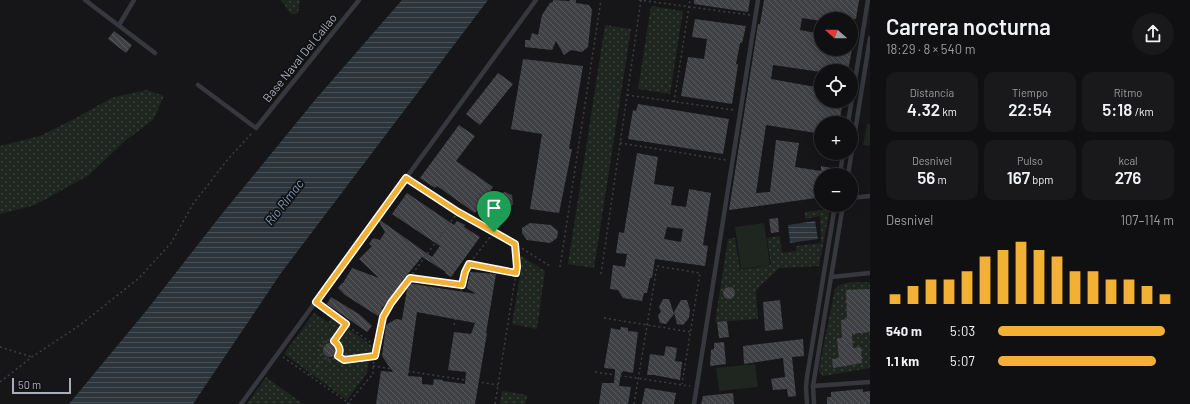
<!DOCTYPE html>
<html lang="es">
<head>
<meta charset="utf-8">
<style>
  :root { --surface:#101012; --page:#19191b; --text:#f1f3f6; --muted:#9c9d9f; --line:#303032; --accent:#f2b134 }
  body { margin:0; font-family:Barlow,sans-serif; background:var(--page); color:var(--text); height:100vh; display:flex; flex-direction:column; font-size:15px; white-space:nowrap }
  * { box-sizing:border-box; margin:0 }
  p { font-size:13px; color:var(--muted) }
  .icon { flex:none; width:22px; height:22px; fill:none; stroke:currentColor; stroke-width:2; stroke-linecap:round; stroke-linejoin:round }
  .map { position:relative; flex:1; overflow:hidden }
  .drawer { display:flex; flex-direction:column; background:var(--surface); width:320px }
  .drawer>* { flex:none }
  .needle { width:26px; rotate:291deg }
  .tools { position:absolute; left:814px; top:12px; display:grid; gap:8px }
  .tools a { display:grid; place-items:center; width:44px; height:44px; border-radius:50%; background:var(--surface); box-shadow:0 2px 10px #0003,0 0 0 1px var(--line); font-size:20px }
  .scale { position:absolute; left:12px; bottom:10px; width:59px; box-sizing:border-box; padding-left:4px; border:2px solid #a8adb8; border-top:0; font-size:11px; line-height:14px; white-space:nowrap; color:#a8adb8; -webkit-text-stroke:3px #111113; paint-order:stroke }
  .pin { position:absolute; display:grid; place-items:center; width:34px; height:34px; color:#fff; margin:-41px -17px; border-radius:50% 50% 50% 0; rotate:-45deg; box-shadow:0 0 4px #0007 }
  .pin .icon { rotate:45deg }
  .round { display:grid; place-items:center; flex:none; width:42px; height:42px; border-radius:21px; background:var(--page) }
  .headline { display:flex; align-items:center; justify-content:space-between; height:68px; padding:0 16px }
  h1 { font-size:22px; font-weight:600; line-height:30px }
  .figures { display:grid; grid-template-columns:repeat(3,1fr); gap:6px; height:68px; padding:4px 16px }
  .figures div { display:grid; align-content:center; border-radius:10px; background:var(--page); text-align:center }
  .figures b { font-size:17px; font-weight:600 }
  .figures small { font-size:11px; font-weight:400 }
  .figures p { font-size:11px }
  .chart { height:112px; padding:8px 16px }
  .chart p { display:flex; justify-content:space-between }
  .chart svg { width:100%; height:72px; margin-top:4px; stroke:var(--accent); stroke-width:6 }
  ul { padding:0 16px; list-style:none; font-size:13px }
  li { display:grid; grid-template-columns:64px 48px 1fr; align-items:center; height:30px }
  li i { height:10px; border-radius:5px; background:var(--accent) }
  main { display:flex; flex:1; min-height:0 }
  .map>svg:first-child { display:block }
  .grass { fill:url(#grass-dots) }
  .pitch { fill:#1e261f }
  .water { fill:url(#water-rules) }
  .building { fill:url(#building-back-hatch); fill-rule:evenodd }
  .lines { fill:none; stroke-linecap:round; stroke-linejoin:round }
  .path { stroke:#3d3f44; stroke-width:1.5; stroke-dasharray:2 3; stroke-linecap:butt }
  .service { stroke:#37383d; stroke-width:4.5 }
  .route-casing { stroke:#fff; stroke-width:8 }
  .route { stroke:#f2b134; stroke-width:5 }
  .labels { text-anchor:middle; stroke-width:3.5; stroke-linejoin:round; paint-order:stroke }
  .street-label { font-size:12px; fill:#a8adb8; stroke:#111113 }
  .water-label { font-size:13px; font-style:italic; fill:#7f9bb3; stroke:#111113 }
</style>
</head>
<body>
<main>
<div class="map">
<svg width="870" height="404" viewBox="0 0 870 404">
  <defs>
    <pattern id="grass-dots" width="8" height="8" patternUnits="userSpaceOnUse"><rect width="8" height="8" fill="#1e261f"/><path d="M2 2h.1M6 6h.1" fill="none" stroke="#3c433d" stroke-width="1.8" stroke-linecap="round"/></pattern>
    <pattern id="water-rules" width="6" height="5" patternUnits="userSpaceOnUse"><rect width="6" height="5" fill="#2c353c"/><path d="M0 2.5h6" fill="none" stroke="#485056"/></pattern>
    <pattern id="building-back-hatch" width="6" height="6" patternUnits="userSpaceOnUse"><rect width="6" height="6" fill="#404145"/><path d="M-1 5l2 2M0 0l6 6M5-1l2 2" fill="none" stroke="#595a5e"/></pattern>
  </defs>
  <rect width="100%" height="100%" fill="#161618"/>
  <!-- grass -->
  <g class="grass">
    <polygon points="281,0 299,0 300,1 298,13 291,14"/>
    <polygon points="651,6 683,11 670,94 638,89"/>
    <polygon points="605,25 631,29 594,268 568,264"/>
    <polygon points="147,90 164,96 153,120 126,140 89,175 35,205 0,214 0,146 40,136 76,118 111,98"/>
    <polygon points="830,209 819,266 779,268 756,290 758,319 715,322 728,239 735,238 740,270 771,265 767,238 780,236 782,253 796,251 796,246 821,243 820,216 805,219 805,212"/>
    <polygon points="518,254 545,271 537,329 512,324 521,270"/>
    <path d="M 870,282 L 870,368 L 823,376 L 819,372 L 819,368 L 835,289 C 843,280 859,283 870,282 Z"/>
    <polygon points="314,313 328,322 333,317 372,346 367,373 347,400 284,354"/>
    <polygon points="266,377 303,404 247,404"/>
    <polygon points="502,391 527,395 526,404 500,404"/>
  </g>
  <!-- pitch -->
  <g class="pitch">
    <polygon points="867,124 870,124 870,146 863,145"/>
    <polygon points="764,223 770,265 741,269 735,227"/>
    <polygon points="755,364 758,387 719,391 716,368"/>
  </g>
  <!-- water -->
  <g class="water">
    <polygon points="402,0 488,0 281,273 193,404 69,404 146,311 221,215 315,100"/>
    <polygon points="815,221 818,239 790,243 788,225"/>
  </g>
  <!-- building -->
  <g class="building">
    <polygon points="553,0 570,1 570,0 576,0 576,3 589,5 592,10 588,47 582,52 571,50 564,55 556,41 552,50 525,47 525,40 530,40 532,33 538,35 542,15 550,3 553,2"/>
    <polygon points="694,0 750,0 748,12 694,4"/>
    <polygon points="764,0 859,0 856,19 821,19 821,21 802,18 800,30 821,34 821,49 852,49 848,71 821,71 821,72 773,65 771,79 821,88 821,101 843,101 839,123 821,123 821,132 816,131 816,133 766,125 756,193 770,192 776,140 799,143 795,167 821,171 821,166 831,168 830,175 821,175 821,191 816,191 816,198 729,210 758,24 760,24"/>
    <polygon points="695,19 746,26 742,43 740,43 736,64 738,65 732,104 681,96 688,57 704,59 707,39 692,37"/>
    <polygon points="114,31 132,45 126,53 108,39"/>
    <polygon points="523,59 583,66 569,149 572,149 559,213 530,209 542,134 511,129"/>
    <polygon points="498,73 513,84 480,125 466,114"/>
    <polygon points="638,104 729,119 723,154 628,139 633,110 636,111"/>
    <polygon points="459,125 475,136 456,161 493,187 487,196 505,192 512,195 513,204 500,219 492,222 485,219 483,202 475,213 437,186 435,188 420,178"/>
    <path d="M 637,153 L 658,157 L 654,184 L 674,187 L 671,205 L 686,207 L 689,189 L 711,193 L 703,245 L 708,246 L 705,266 L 655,259 L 652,278 L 650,278 L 647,293 L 644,293 L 642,301 L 623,298 L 618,290 L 610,289 L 613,265 L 625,267 L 627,254 L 616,253 L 619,232 L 624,233 ZM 667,227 L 683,229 L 681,242 L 664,239 Z"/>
    <polygon points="407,193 454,225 457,221 465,225 464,227 480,237 451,277 445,273 446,272 422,257 401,282 405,282 381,309 383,310 378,316 345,295 338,288 342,283 343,283 352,268 379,278 359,259 372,246 369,244 373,238 380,240 385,232 379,222 380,220 432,257 440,246 392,214"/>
    <polygon points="778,218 779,232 771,233 769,219"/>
    <polygon points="530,223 551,225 558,231 557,238 550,243 527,240 522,233 522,228"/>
    <path d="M 470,272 L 496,274 L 486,333 L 487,333 L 475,404 L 376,404 L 381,371 L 393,372 L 382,356 L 386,325 L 396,319 L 402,320 L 408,283 L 476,294 L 467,288 ZM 417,312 L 475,323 L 471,334 L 454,332 L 448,370 L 466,372 L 465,384 L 443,381 L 443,380 L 434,379 L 433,385 L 422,384 L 422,377 L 408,376 Z"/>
    <circle cx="729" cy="293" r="6"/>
    <polygon points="870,289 870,332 852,334 853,348 861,347 862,363 833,368 832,359 839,358 837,338 842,338 841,320 847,319 846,290"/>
    <polygon points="331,297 359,314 372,326 367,332 327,304"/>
    <polygon points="663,299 669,299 674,314 666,324 660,323 658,315 661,312 659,307"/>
    <polygon points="681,300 687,300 690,310 689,318 683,325 677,324 674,312"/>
    <polygon points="780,300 783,329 765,331 763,302"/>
    <polygon points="727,321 729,337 719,338 717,322"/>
    <polygon points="621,327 628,328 628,331 638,332 633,373 623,371 622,373 621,373 619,386 631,387 628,404 599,404 602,383 614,383 615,372 615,369 604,368 611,328 620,330"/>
    <polygon points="803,339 804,356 792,357 796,396 788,397 787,389 773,390 771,379 785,377 783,358 744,364 743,346"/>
    <polygon points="724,342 726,364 710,366 711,350 714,349 714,343"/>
    <circle cx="330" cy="350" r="7"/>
    <polygon points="666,346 677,348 675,361 682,362 680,380 654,375 647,375 650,354 664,356"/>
    <polygon points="645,388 676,393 674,404 642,404"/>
    <polygon points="863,389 863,392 870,391 870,404 827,404 827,397 831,397 831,392"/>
    <polygon points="733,393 734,404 701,404 703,396"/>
  </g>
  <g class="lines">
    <!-- path -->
    <g class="path">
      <polyline points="639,0 750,15"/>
      <polyline points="627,95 734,110"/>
      <polyline points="674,102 690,0"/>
      <polyline points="620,143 726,160"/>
      <polyline points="411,181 458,212 515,244 550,266"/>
      <polyline points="469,264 516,273"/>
      <polyline points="560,267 601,0"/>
      <polyline points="601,274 641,0"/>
      <polyline points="410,278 461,285"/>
      <polyline points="320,306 377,347"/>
      <polyline points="604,318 691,332"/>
      <polyline points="454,325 465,272 469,264 494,232"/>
      <circle cx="329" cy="350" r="10"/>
      <polyline points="335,341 346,325"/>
      <polyline points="0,347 32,357"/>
      <polyline points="337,356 344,360 375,356"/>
      <polyline points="283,357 350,404"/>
      <polyline points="373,366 498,385"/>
      <polyline points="595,372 690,386"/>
      <polyline points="310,375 322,359"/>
      <polyline points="0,382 32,357 80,325 139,278 171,243 193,204 228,159 252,133"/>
      <polyline points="347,404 373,374 373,366 383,317 391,303 458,212"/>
      <polyline points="495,404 517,267 515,244"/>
      <polyline points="634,404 657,266 700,273 682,384"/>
    </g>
    <!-- service -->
    <g class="service">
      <polyline points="85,0 155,53"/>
      <polyline points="119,25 134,0"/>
      <polyline points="198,85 256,128 359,0"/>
      <polyline points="848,123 868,0"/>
      <polyline points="840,175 843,153"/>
      <polyline points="848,175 870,38"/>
      <polyline points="851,198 870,196"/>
      <polyline points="831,277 870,273"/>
      <polyline points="813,386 870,382"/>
      <polyline points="241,404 536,0"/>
      <polyline points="694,404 758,0"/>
      <polyline points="807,404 806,387 807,377 835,205"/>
      <polyline points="814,404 813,386 843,205"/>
    </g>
  </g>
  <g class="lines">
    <defs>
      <path id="route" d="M 406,178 L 458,212 L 515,244 L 517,267 L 516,273 L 469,264 L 465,272 L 462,285 L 410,278 L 391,303 L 383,317 L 375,356 L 344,360 L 338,356 C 341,351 340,346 334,341 L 346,324 L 316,302 Z"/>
    </defs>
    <!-- route casing -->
    <use href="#route" class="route-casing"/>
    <!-- route -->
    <use href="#route" class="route"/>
  </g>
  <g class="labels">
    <!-- street labels -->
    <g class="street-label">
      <text transform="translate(300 58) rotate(-51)" y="4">Base Naval Del Callao</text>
    </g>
    <!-- water labels -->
    <g class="water-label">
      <text transform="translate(284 202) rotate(-52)" y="5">Río Rímac</text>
    </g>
  </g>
</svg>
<div class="tools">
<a><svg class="needle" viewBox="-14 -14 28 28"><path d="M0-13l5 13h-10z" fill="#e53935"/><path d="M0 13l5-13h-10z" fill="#9c9d9f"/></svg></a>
<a><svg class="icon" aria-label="locate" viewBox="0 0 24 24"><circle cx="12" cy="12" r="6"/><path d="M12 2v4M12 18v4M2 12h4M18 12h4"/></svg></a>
<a>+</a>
<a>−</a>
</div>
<div class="scale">50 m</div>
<div class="pin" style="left:494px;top:232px;background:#1e9e55"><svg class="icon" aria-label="arrive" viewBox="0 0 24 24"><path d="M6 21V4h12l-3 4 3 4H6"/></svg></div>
</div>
<section class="drawer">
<div class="headline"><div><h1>Carrera nocturna</h1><p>18:29 · 8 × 540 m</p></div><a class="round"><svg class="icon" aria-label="share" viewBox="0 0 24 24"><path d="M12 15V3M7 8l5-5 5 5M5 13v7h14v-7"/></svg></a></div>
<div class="figures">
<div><p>Distancia</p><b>4.32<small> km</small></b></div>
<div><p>Tiempo</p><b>22:54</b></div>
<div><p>Ritmo</p><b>5:18<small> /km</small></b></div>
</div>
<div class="figures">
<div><p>Desnivel</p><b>56<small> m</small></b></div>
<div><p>Pulso</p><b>167<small> bpm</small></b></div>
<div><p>kcal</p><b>276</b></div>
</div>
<div class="chart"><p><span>Desnivel</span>107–114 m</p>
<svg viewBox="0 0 160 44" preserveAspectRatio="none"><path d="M5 44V38M15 44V33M25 44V29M35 44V29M45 44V24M55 44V15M65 44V11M75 44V6M85 44V11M95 44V15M105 44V24M115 44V24M125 44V29M135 44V29M145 44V33M155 44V38"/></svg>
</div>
<ul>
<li><b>540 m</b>5:03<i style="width:95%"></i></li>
<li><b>1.1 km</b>5:07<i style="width:90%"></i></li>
</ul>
</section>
</main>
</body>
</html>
